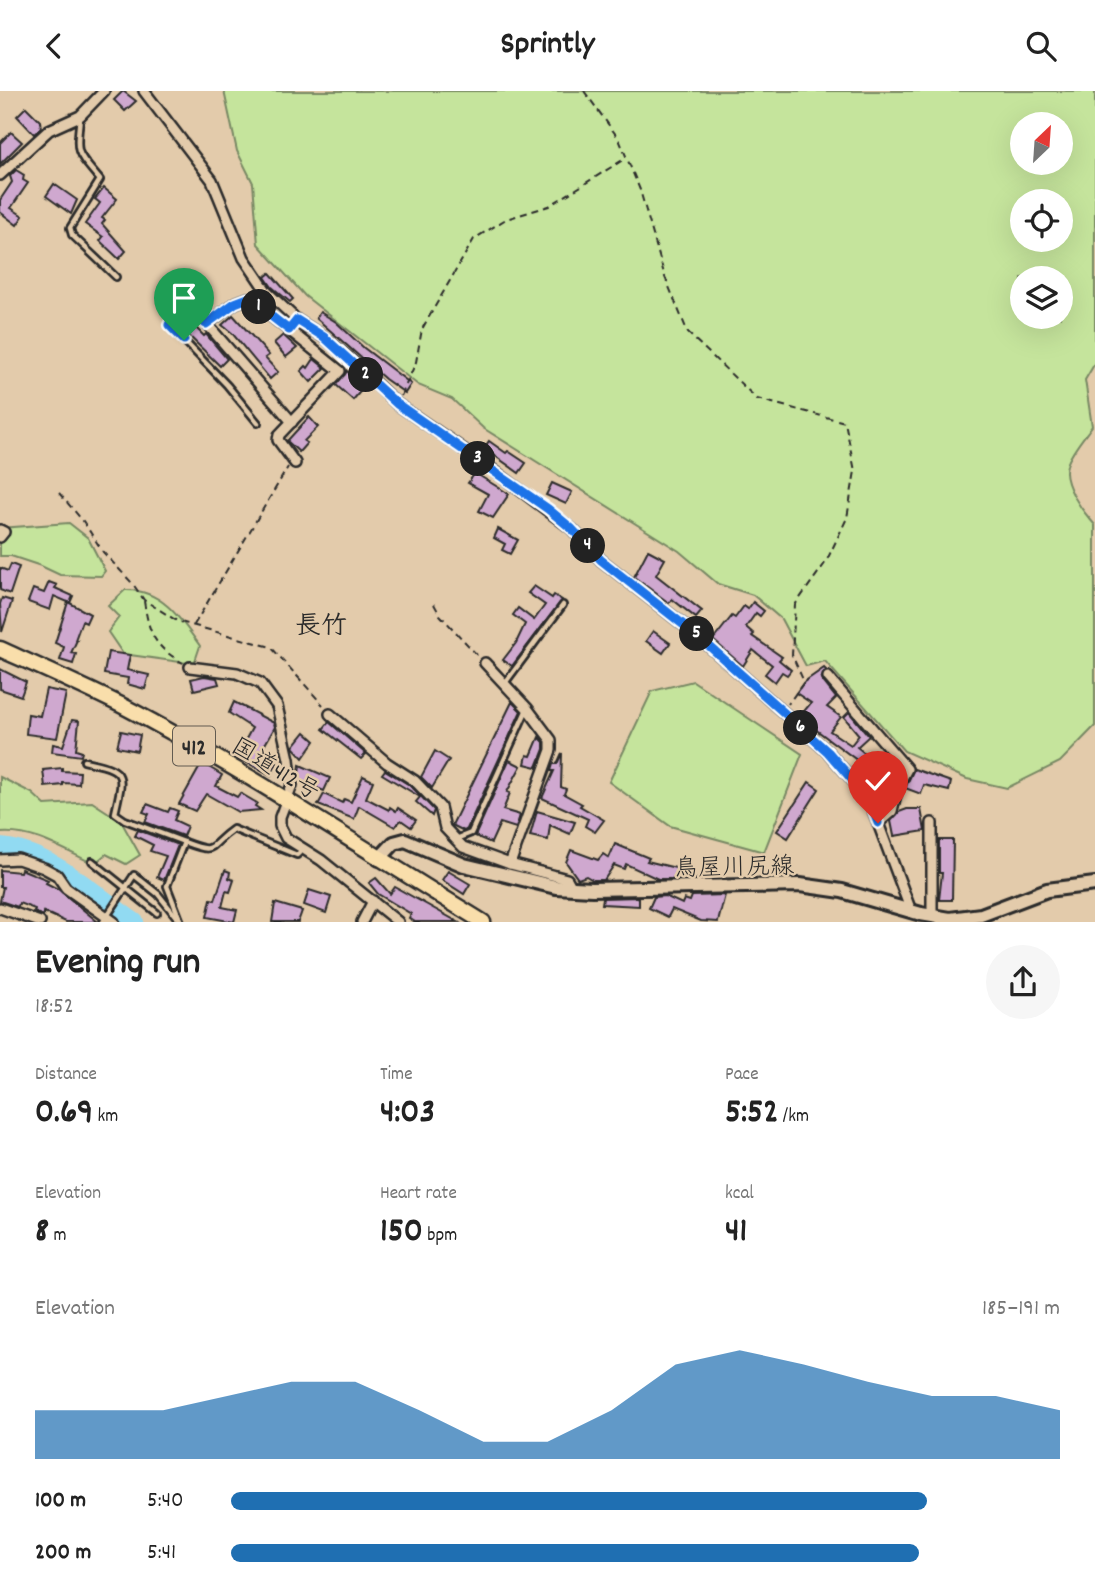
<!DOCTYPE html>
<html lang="en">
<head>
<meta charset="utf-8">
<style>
  :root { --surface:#fff; --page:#f6f6f6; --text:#222; --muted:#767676; --accent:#1f6fb2 }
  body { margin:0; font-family:Dekko,"Klee One",sans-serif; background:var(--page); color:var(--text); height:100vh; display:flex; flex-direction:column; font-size:26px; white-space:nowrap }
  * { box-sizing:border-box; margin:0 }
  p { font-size:23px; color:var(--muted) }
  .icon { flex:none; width:38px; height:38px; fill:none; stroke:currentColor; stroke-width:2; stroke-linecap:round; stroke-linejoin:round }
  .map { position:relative; height:831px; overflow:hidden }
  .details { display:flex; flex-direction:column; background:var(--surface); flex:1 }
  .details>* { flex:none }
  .needle { width:46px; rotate:25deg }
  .tools { position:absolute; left:1010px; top:21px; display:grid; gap:14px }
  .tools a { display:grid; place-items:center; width:63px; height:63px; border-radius:50%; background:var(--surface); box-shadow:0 7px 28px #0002; font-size:35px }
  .pin { position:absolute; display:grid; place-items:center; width:60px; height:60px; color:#fff; margin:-72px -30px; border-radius:50% 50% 50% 0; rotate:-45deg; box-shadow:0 0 7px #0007 }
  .pin .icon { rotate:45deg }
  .km { position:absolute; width:35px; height:35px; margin:-18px; border-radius:50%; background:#222; color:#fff; font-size:19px; line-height:35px; text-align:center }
  .round { display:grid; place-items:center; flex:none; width:74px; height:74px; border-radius:37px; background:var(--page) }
  .summary { display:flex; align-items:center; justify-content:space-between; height:119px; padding:0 35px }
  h1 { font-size:38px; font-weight:700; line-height:52px }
  .stats { display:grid; grid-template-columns:repeat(3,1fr); gap:10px; height:119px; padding:7px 35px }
  .stats div { display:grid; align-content:center }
  .stats b { font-size:35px; font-weight:700 }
  .stats small { font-size:19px; font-weight:400 }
  .stats p { font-size:19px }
  .chart { height:196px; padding:14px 35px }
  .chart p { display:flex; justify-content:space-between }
  .chart svg { width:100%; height:126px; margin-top:7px; fill:var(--accent); opacity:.7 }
  ul { padding:0 35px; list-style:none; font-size:23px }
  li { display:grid; grid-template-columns:112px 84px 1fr; align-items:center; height:52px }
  li i { height:18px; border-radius:9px; background:var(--accent) }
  header { display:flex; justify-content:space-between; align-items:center; height:91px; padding:0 35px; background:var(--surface); font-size:32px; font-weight:700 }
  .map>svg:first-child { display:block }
  .green { fill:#c5e49c; stroke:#788864; stroke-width:2; fill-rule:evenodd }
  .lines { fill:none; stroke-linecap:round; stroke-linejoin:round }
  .river { stroke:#91daf2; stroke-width:18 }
  .building { fill:#cfa8cf; stroke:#2b2b2b; stroke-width:2 }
  .service-casing { stroke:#2b2b2b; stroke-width:10 }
  .minor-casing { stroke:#2b2b2b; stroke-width:14 }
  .secondary-casing { stroke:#2b2b2b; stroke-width:18 }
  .trunk-casing { stroke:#2b2b2b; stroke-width:19 }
  .path { stroke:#2b2b2b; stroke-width:2; stroke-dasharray:7 5; stroke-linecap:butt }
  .service { stroke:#e3cbab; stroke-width:4.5 }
  .minor { stroke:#e3cbab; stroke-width:9 }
  .secondary { stroke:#e3cbab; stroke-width:12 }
  .trunk { stroke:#f9deab; stroke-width:14 }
  .route-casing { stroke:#fff; stroke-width:14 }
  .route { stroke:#1a73e8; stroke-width:9 }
  .labels { text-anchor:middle; stroke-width:5; stroke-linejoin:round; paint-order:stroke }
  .shield { fill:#e3cbab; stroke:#625b51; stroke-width:2 }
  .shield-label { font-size:23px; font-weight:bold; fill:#2b2b2b }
  .street-label { font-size:24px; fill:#2b2b2b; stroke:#e3cbab }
  .neighbourhood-label { font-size:26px; font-weight:bold; fill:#2b2b2b; stroke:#e3cbab }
</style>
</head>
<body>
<header><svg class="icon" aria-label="back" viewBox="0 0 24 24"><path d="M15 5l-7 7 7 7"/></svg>Sprintly<svg class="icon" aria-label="search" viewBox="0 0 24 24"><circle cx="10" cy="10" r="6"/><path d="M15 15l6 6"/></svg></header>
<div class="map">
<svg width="1095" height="831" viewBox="0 0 1095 831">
  <rect width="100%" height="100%" fill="#e3cbab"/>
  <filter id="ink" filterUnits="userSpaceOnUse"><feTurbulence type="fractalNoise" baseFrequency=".0143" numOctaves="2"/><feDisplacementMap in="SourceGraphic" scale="14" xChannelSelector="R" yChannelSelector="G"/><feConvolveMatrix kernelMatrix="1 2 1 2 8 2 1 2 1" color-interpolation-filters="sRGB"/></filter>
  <g filter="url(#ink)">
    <!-- green -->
    <g class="green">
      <path d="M 224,0 L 1095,0 L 1095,272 L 1085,289 L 1092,335 C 1084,346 1071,361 1067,374 C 1061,392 1083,421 1095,434 L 1095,635 L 1060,671 L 1007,697 L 967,688 L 904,660 L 825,570 L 806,575 L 781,528 L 753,504 L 718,493 L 679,460 L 483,337 L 452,308 L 418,294 L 305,205 L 258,153 L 253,92 L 237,60 ZM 1060,33 L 1060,72 L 1022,72 L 1022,33 ZM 1060,110 L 1060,149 L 1022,149 L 1022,110 ZM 1060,187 L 1060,226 L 1022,226 L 1022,187 Z"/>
      <polygon points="69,432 88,447 105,480 101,485 60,484 41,475 11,465 0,465 0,437"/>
      <path d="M 125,499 C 162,498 181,528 200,555 L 194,573 L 123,563 L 108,541 L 119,526 L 108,515 Z"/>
      <polygon points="693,590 802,663 764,761 670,735 609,691 652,600"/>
      <path d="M 0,686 L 32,702 L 45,714 L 92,711 L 121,730 L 140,764 L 126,773 L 106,763 L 94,773 C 64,759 34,739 0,742 Z"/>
    </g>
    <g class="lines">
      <!-- river -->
      <path class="river" d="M 0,756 C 51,760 94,803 135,831"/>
    </g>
    <!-- building -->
    <g class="building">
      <polygon points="123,0 136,10 125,20 114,9"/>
      <polygon points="26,16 40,30 41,37 34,43 17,25"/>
      <polygon points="11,41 22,51 0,73 0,52"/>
      <polygon points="16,79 24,84 23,89 28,92 11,117 23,125 17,134 0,121 0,109 12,91 10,85"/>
      <polygon points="54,93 77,109 71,123 46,105"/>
      <polygon points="104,97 117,108 102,127 105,129 102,133 126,160 119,168 100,150 103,146 85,133 100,112 95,108"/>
      <polygon points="270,182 293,208 290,211 272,196 265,186"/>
      <polygon points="320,221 336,231 364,257 411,293 405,302 385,288 316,227"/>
      <polygon points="233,224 269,264 265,267 278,281 270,288 232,242 222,234"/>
      <polygon points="192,233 204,245 206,243 227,268 220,275 184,240"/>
      <polygon points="283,244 297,257 286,266 274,252"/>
      <polygon points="314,268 325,277 311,291 301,280 306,275 308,277"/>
      <polygon points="347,280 364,296 353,309 336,294"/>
      <polygon points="309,326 318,336 304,350 307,352 299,361 287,350"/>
      <polygon points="489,350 506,362 508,360 526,372 519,382 484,357"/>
      <polygon points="475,382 509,403 493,427 479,420 488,403 468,392"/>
      <polygon points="552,392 572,401 566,413 546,404"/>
      <polygon points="498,438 518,449 510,463 502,459 505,453 494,447"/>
      <polygon points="648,459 665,468 656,484 702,520 696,527 672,508 669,512 634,486"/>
      <polygon points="11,473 19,476 10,503 0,499 0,477 8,480"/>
      <polygon points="49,491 57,494 55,497 73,505 70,512 54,505 50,519 28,511 33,498 44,502"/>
      <polygon points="534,495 552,507 554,504 562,509 512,575 503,569 516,552 525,533 513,524 518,517 534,529 545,514 528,502"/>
      <polygon points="2,507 12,510 2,541 0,513"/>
      <polygon points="68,511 90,523 86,532 82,530 75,549 77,549 71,562 76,563 73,573 60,569 64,556 55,552"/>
      <polygon points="753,511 764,520 760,525 756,522 746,536 754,543 752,545 782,566 779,569 791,579 787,584 782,581 775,591 765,583 772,574 753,559 743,575 713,549 732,525 735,527 744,515 748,518"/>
      <polygon points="653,540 670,552 663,562 646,550"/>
      <polygon points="108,561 130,564 127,579 149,584 145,598 127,593 128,587 104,583"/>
      <polygon points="824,577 826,579 821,588 836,607 827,616 841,626 830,640 851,654 859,644 844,626 849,621 869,645 857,656 884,678 887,673 892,676 894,673 899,679 887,710 870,698 876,687 858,670 799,626 811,612 796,602 804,591"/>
      <polygon points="0,578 26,591 21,605 0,598"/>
      <polygon points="204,585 217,587 219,593 194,599 191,588"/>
      <polygon points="46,598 66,602 57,647 26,643 28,623 40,625"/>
      <polygon points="234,611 274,632 275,636 260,662 277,672 271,684 236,666 252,637 229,622"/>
      <polygon points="512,611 521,620 467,738 464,740 452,734"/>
      <polygon points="72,629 79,630 76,659 82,661 81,665 52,661 53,653 63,655"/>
      <polygon points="329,631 366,663 361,668 323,638"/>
      <polygon points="121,640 140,644 137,660 117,656"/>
      <polygon points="305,641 315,650 303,667 293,656"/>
      <polygon points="539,646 544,651 544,658 537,676 525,673 527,664 531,665"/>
      <polygon points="435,660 449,669 432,697 421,686"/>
      <polygon points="562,662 561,696 566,698 564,703 582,713 580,715 604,729 595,741 585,735 588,728 542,707 554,680 551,680 553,673 557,673"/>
      <polygon points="509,669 521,675 507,701 510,702 503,719 520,724 516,737 500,732 491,752 475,745"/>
      <polygon points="202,672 222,684 216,695 237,706 240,702 257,712 255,715 261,719 238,721 206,703 195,720 179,713"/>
      <polygon points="300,674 330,687 324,700 298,689"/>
      <polygon points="62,677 62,680 80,681 79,693 63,692 63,694 45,696 43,679"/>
      <polygon points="914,678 951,691 949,700 924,694 921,703 905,697"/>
      <polygon points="385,679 411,695 434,719 432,725 416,711 420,706 382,683"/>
      <polygon points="363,685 373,690 366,707 389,719 390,716 396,720 398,717 416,729 411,736 401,729 395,736 359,715 354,728 318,714 324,703 342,712 344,708 351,711"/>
      <polygon points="809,691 819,698 788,747 777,740"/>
      <polygon points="147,713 168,721 170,717 178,720 174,729 187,735 183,745 145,731 149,723 143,721"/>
      <polygon points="907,718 921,718 925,740 894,745 891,730 899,721"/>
      <polygon points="537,720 575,731 570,743 550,734 548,749 530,745"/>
      <polygon points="138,739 178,754 164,789 157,786 166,765 150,760 153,754 135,745"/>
      <polygon points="939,749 953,749 952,809 939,809 942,782 939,782"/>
      <polygon points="615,753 649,767 647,770 684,779 682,788 658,788 626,773 624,778 614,774 604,789 593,789 586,785 578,788 566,771 571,759 598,769 603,763 609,767"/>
      <polygon points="21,778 48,789 46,792 58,798 98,831 66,831 44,821 43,825 34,821 35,818 19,812 18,816 0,810 3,796 0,796 0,779 20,781"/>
      <polygon points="225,779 230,781 229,787 234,789 230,801 226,800 222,816 237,819 234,831 207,826 211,808 215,809"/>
      <polygon points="448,780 470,793 464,803 442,789"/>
      <polygon points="376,787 390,803 395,796 458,831 415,831 409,827 411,823 378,803 369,792"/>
      <polygon points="309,799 331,806 326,822 304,814"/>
      <polygon points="725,804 718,831 701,830 672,818 668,826 649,817 654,806 665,805 682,813 684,808 690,810 692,805"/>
      <polygon points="639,806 639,815 602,813 603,807"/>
      <polygon points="275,812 302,820 298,831 272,831"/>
    </g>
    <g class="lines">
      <defs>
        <g id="service">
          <path d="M 80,26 C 76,64 75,59 100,89 L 70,137 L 72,144 L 116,186"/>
          <polyline points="207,233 183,214 176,219 169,234 227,294 258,332"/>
          <polyline points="505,592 563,514"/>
          <path d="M 84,670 C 127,679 124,682 115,722 L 125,729 L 184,751"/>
          <polyline points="456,748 471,742 527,618"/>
          <polyline points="92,770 157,822"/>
          <polyline points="103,831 134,784 158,803 178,828"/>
          <path d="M 181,831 L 167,795 L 184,751 C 218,764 207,756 233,738 L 297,764 L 303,758"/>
        </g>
        <g id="minor">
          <polyline points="144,0 212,89 244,167 267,201 297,229 324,246 350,268 397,313 492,378 572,438 601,469 699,546 828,661 869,708 911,820"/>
          <polyline points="0,84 49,39 80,25 104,0"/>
          <polyline points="291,237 289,239 340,280 279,344 278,349 295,372"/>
          <polyline points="289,239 248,207 235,212 207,233 292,331"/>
          <polyline points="0,439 4,441 0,446"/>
          <polyline points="485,572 527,617 551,649 551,659 510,773 567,788 572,797"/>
          <polyline points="190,576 237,582 260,592 277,615 289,668 292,694 280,726 280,735 286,747 321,769 398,831"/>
          <polyline points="828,586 907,678 898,695 892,720 878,732"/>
          <polyline points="330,623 387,672 415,690 440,716 445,737 463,756 510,773"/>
          <polyline points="932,732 932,825"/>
          <polyline points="0,769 18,768 44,777 57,784 66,797 114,831"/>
          <polyline points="0,817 40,831"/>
          <polyline points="362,831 373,810"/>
        </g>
        <polyline id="secondary" points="379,768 394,752 405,749 464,774 556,796 592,798 800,794 842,800 921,823 950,828 981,824 1047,799 1095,793"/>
        <path id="trunk" d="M 0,558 C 40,576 81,594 121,614 C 246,679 363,758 483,831"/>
      </defs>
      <!-- service casing -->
      <use href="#service" class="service-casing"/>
      <!-- minor casing -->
      <use href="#minor" class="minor-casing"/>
      <!-- secondary casing -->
      <use href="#secondary" class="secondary-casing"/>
      <!-- trunk casing -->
      <use href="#trunk" class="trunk-casing"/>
      <!-- path -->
      <g class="path">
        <polyline points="584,0 619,48 640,99 665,186 688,242 757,308 845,331 855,380 847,427 826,471 795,514 792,564 804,591 788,613"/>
        <polyline points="401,305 416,271 422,238 474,148 506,128 549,115 626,67"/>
        <polyline points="59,402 83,430 103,461 133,493 144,509 177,530 271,556 323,614"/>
        <path d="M 144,510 C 149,542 153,555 183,572"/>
        <polyline points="434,513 440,524 478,565"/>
        <polyline points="194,534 288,376"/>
      </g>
      <!-- service -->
      <use href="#service" class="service"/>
      <!-- minor -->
      <use href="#minor" class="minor"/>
      <!-- secondary -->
      <use href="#secondary" class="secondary"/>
      <!-- trunk -->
      <use href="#trunk" class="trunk"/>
    </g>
  </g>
  <g class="lines" filter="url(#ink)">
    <defs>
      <polyline id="route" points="184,249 169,234 176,219 183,214 206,233 235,212 248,207 289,239 297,229 324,246 397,313 548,418 572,438 601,469 699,546 828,661 869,708 878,732"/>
    </defs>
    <!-- route casing -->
    <use href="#route" class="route-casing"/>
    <!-- route -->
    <use href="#route" class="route"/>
  </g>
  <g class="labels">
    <!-- shield labels -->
    <rect class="shield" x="173" y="635.5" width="42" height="39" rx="5"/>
    <g class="shield-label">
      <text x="194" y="663">412</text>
    </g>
    <!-- street labels -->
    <g class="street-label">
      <text transform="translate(276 677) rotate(31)" y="8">国道412号</text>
      <text transform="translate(734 775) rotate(-1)" y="8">鳥屋川尻線</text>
    </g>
    <!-- neighbourhood labels -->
    <g class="neighbourhood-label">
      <text x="321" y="542">長竹</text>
    </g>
  </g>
</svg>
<div class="tools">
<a><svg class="needle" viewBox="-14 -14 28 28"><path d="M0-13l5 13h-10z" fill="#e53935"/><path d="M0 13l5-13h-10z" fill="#767676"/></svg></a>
<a><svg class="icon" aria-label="locate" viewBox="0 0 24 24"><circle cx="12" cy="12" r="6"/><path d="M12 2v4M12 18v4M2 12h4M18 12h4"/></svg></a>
<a><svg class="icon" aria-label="layers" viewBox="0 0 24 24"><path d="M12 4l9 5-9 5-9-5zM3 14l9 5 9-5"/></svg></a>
</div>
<div class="pin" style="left:184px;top:249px;background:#1e9e55"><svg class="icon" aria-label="arrive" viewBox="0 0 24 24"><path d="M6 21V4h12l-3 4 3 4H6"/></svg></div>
<div class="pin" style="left:878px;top:732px;background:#d93025"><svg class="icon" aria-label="check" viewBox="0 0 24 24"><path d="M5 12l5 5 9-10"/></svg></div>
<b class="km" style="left:259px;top:216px">1</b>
<b class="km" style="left:366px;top:284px">2</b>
<b class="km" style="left:478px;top:368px">3</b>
<b class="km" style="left:588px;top:455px">4</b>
<b class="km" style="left:697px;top:543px">5</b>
<b class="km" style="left:801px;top:637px">6</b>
</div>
<section class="details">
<div class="summary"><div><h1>Evening run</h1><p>18:52</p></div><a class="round"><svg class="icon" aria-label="share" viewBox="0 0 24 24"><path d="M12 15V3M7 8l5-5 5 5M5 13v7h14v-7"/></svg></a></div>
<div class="stats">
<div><p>Distance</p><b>0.69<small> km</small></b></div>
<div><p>Time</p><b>4:03</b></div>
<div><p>Pace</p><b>5:52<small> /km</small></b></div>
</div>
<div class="stats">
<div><p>Elevation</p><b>8<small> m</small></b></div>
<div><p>Heart rate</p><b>150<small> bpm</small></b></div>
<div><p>kcal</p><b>41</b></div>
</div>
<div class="chart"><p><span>Elevation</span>185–191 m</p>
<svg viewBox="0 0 160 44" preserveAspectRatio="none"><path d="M0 44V27L10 27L20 27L30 22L40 17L50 17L60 27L70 38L80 38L90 27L100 11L110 6L120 11L130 17L140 22L150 22L160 27V44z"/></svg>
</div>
<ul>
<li><b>100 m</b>5:40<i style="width:84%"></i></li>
<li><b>200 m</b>5:41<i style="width:83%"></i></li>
</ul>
</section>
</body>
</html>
